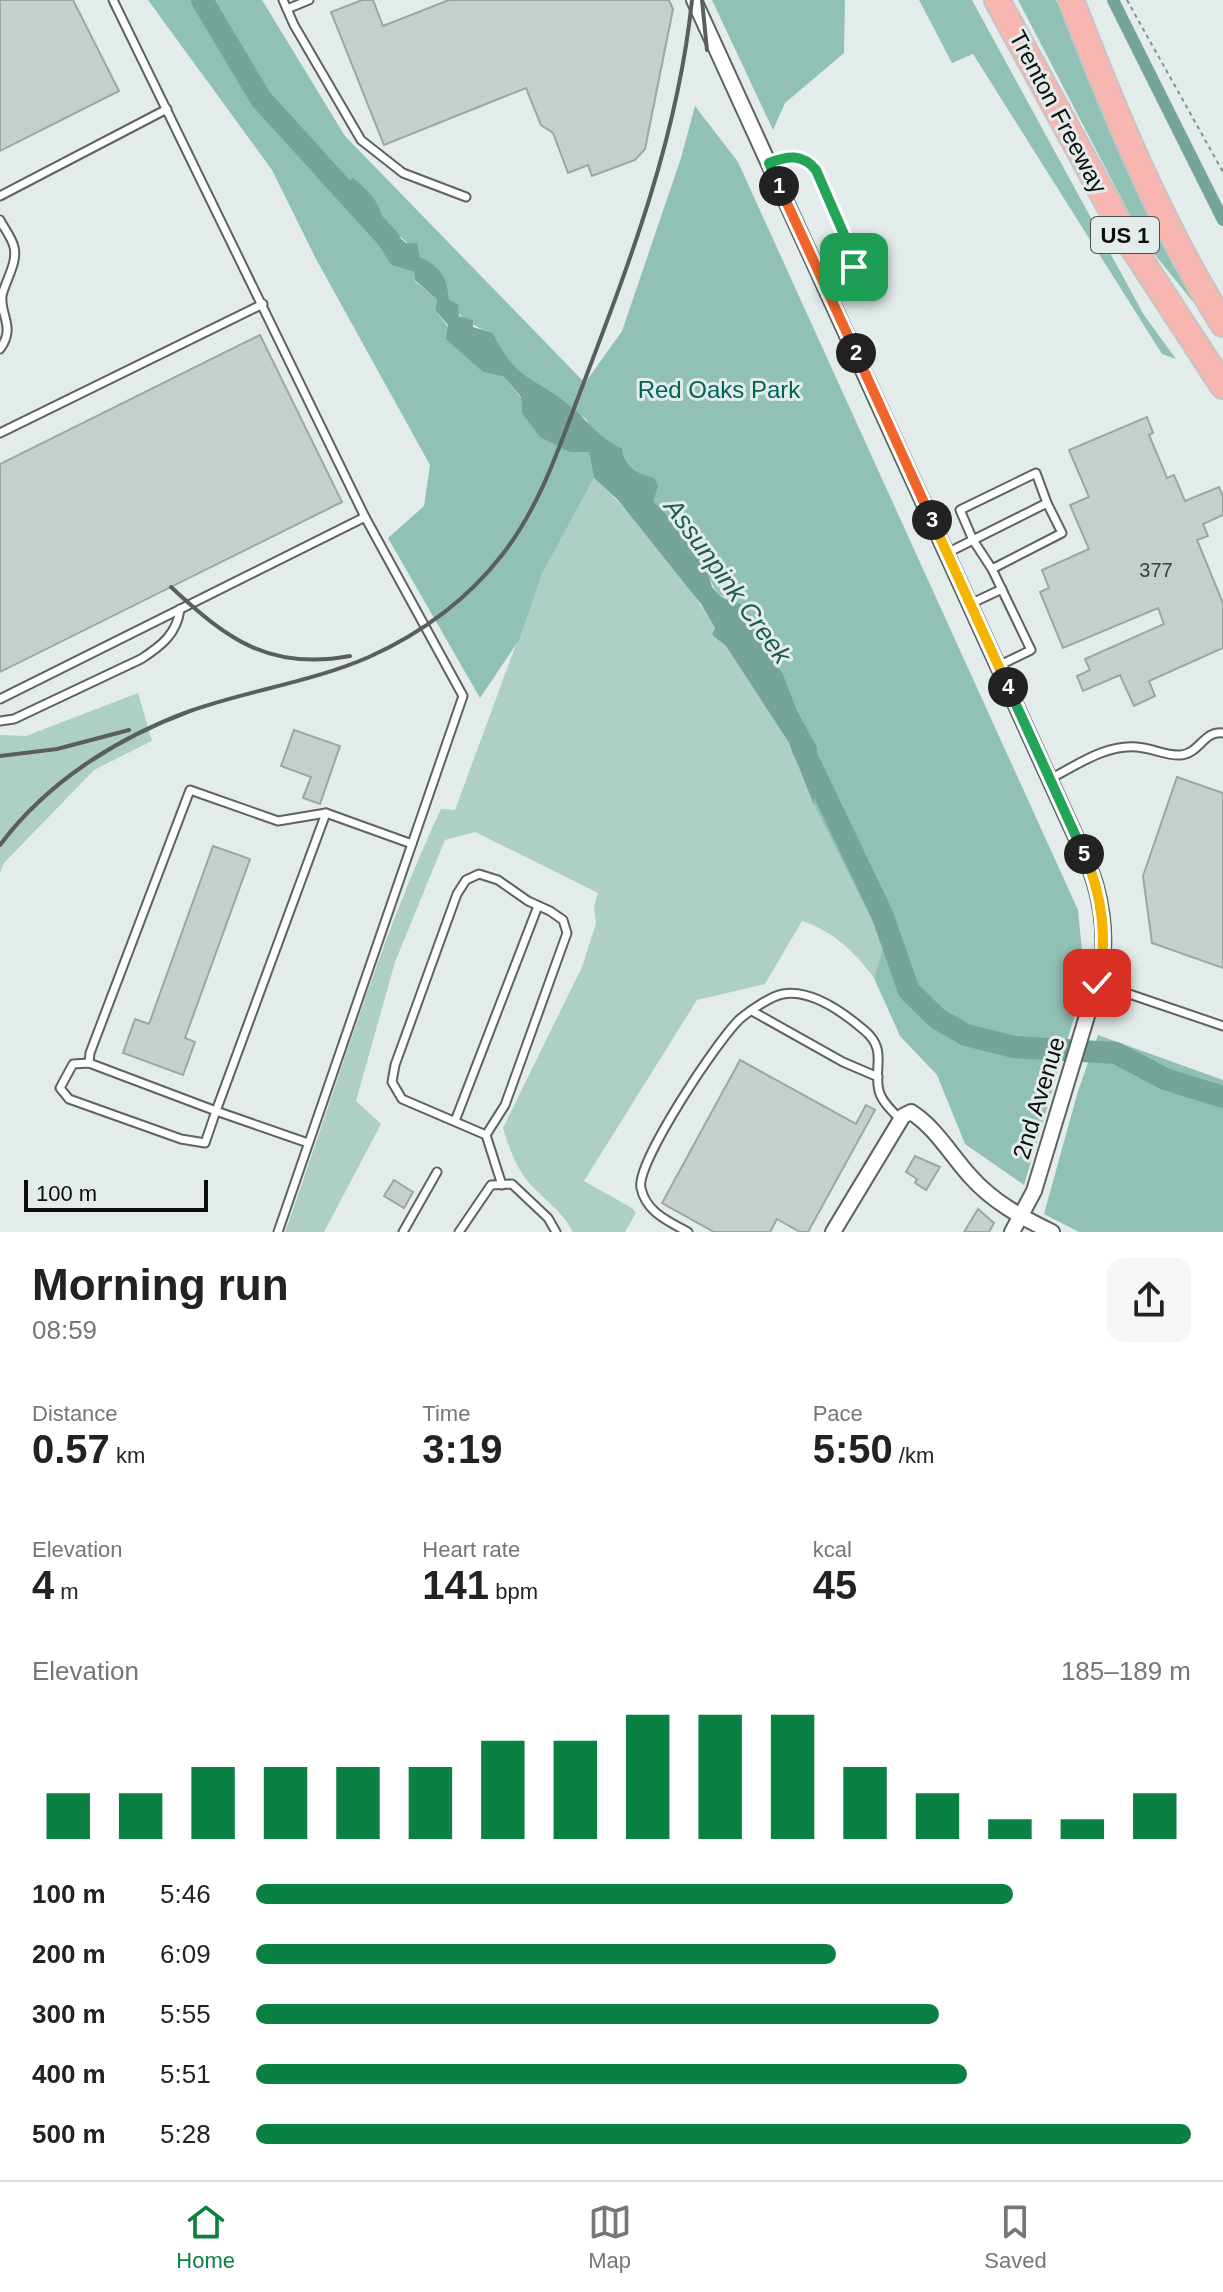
<!DOCTYPE html>
<html lang="en">
<head>
<meta charset="utf-8">
<style>
  :root { --surface:#fff; --page:#f6f6f6; --text:#222; --muted:#767676; --line:#e0e0e0; --accent:#0b8043 }
  body { margin:0; font-family:Helvetica,sans-serif; background:var(--page); color:var(--text); height:100vh; display:flex; flex-direction:column; font-size:30px; white-space:nowrap }
  * { box-sizing:border-box; margin:0 }
  p { font-size:26px; color:var(--muted) }
  .icon { flex:none; width:44px; height:44px; fill:none; stroke:currentColor; stroke-width:2; stroke-linecap:round; stroke-linejoin:round }
  .map { position:relative; height:1232px; overflow:hidden }
  .details { display:flex; flex-direction:column; background:var(--surface); flex:1 }
  .details>* { flex:none }
  .scale { position:absolute; left:24px; bottom:20px; width:184px; box-sizing:border-box; padding-left:8px; border:4px solid #0b0e0e; border-top:0; font-size:22px; line-height:28px; white-space:nowrap; color:#0b0e0e; -webkit-text-stroke:6px #e3ecea; paint-order:stroke }
  .pin { position:absolute; display:grid; place-items:center; width:68px; height:68px; color:#fff; margin:-34px; border-radius:16px; box-shadow:0 4px 12px #0006 }
  .km { position:absolute; width:40px; height:40px; margin:-20px; border-radius:50%; background:#222; color:#fff; font-size:22px; line-height:40px; text-align:center }
  .round { display:grid; place-items:center; flex:none; width:84px; height:84px; border-radius:16px; background:var(--page) }
  .overview { display:flex; align-items:center; justify-content:space-between; height:136px; padding:0 32px }
  h1 { font-size:44px; font-weight:800; line-height:60px }
  .metrics { display:grid; grid-template-columns:repeat(3,1fr); gap:12px; height:136px; padding:8px 32px }
  .metrics div { display:grid; align-content:center }
  .metrics b { font-size:40px; font-weight:800 }
  .metrics small { font-size:22px; font-weight:400 }
  .metrics p { font-size:22px }
  .chart { height:224px; padding:16px 32px }
  .chart p { display:flex; justify-content:space-between }
  .chart svg { width:100%; height:144px; margin-top:8px; stroke:var(--accent); stroke-width:6 }
  ul { padding:0 32px; list-style:none; font-size:26px }
  li { display:grid; grid-template-columns:128px 96px 1fr; align-items:center; height:60px }
  li i { height:20px; border-radius:10px; background:var(--accent) }
  .tab-bar { display:flex; justify-content:space-around; align-items:center; height:112px; border-top:2px solid var(--line); background:var(--surface); font-size:22px; color:var(--muted) }
  .tab-bar a { display:grid; justify-items:center; gap:4px }
  .tab-bar .current { color:var(--accent) }
  .map>svg:first-child { display:block }
  .green { fill:#adcfc6 }
  .forest { fill:#91c1b5 }
  .water { fill:#75a499 }
  .lines { fill:none; stroke-linecap:round; stroke-linejoin:round }
  .canal { stroke:#75a499; stroke-width:12 }
  .river { stroke:#75a499; stroke-width:22 }
  .building { fill:#c6cfcd; stroke:#9ea6a4; stroke-width:2 }
  .service-casing { stroke:#5c6361; stroke-width:11 }
  .minor-casing { stroke:#5c6361; stroke-width:18 }
  .motorway-casing { stroke:#c4c5c5; stroke-width:28 }
  .path { stroke:#888e8d; stroke-width:2; stroke-dasharray:4 4; stroke-linecap:butt }
  .service { stroke:#fff; stroke-width:7 }
  .minor { stroke:#fff; stroke-width:14 }
  .motorway { stroke:#f8b6b0; stroke-width:24 }
  .rail { stroke:#595e5e; stroke-width:4 }
  .split-1-casing { stroke:#fff; stroke-width:16 }
  .split-2-casing { stroke:#fff; stroke-width:16 }
  .split-3-casing { stroke:#fff; stroke-width:16 }
  .split-4-casing { stroke:#fff; stroke-width:16 }
  .split-5-casing { stroke:#fff; stroke-width:16 }
  .split-6-casing { stroke:#fff; stroke-width:16 }
  .split-1 { stroke:#22a559; stroke-width:10 }
  .split-2 { stroke:#f0652b; stroke-width:10 }
  .split-3 { stroke:#f0652b; stroke-width:10 }
  .split-4 { stroke:#f5b400; stroke-width:10 }
  .split-5 { stroke:#22a559; stroke-width:10 }
  .split-6 { stroke:#f5b400; stroke-width:10 }
  .labels { text-anchor:middle; stroke-width:6; stroke-linejoin:round; paint-order:stroke }
  .number-label { font-size:20px; fill:#3a3e3e }
  .shield { fill:#e3ecea; stroke:#4c5150; stroke-width:2 }
  .shield-label { font-size:22px; font-weight:bold; fill:#0b0e0e }
  .street-label { font-size:24px; fill:#0b0e0e; stroke:#e3ecea }
  .park-label { font-size:24px; fill:#006456; stroke:#e3ecea }
  .water-label { font-size:26px; font-style:italic; fill:#1d5c51; stroke:#e3ecea }
</style>
</head>
<body>
<div class="map">
<svg width="1223" height="1232" viewBox="0 0 1223 1232">
  <rect width="100%" height="100%" fill="#e3ecea"/>
  <!-- green -->
  <g class="green">
    <path d="M 594,478 C 638,518 685,577 715,628 L 712,635 L 726,646 L 789,743 L 814,805 L 884,945 L 874,978 C 855,952 833,931 802,921 L 765,984 L 697,1000 L 584,1181 L 632,1208 L 636,1213 L 625,1232 L 573,1232 C 563,1212 546,1201 531,1185 C 517,1170 509,1148 503,1128 L 582,967 L 596,923 L 594,906 L 598,893 L 475,832 L 445,840 L 395,962 L 356,1101 L 381,1124 L 324,1232 L 285,1232 C 336,1090 377,945 441,809 L 455,810 L 542,574 Z"/>
    <polygon points="138,693 152,741 94,770 4,863 0,873 0,735 26,736"/>
  </g>
  <!-- forest -->
  <g class="forest">
    <path d="M 148,0 L 262,0 L 345,136 L 585,383 L 622,331 L 681,158 L 695,106 L 738,162 L 1078,910 L 1085,981 L 1024,1185 L 965,1144 L 937,1075 L 900,1036 L 874,978 L 884,945 L 814,805 L 817,747 L 797,710 L 783,674 L 760,641 L 745,607 C 725,599 714,595 708,573 L 652,502 L 654,479 C 638,474 624,465 622,448 C 606,441 593,435 586,419 L 522,376 L 504,357 L 493,333 C 444,318 448,286 418,254 C 395,230 369,208 345,184 L 368,210 L 371,233 L 391,265 L 414,272 L 415,281 L 437,300 L 435,310 L 483,372 L 504,377 L 521,398 L 522,413 L 570,452 L 589,452 L 594,478 L 542,574 L 519,640 L 480,698 L 388,538 L 424,506 L 430,465 L 316,259 L 272,170 Z"/>
    <polygon points="712,0 845,0 844,53 785,103 773,130"/>
    <polygon points="919,0 972,0 1144,315 1176,359 1162,354 973,54 952,63"/>
    <polygon points="1018,0 1056,0 1194,303 1143,240"/>
    <polygon points="1098,1035 1223,1080 1223,1232 1079,1232 1044,1214 1078,1091"/>
  </g>
  <!-- water -->
  <path class="water" d="M 353,178 C 369,191 381,203 383,223 L 406,243 L 417,243 L 420,257 C 441,267 447,277 449,300 L 458,304 L 459,316 L 473,320 L 473,327 L 493,333 C 517,383 533,375 569,405 C 590,422 596,437 622,448 C 624,465 637,474 654,478 L 658,486 L 653,502 L 661,508 L 701,561 L 708,573 L 712,587 L 723,598 L 745,606 L 760,641 L 783,674 L 797,710 L 817,747 L 814,805 L 789,743 L 726,646 L 712,635 L 715,628 L 701,604 L 618,500 L 594,478 L 589,452 L 570,452 L 540,437 L 522,413 L 521,397 L 504,377 L 483,372 L 446,339 L 448,325 L 435,310 L 437,300 L 415,280 L 414,272 L 391,265 L 371,233 L 368,210 L 345,184 Z"/>
  <g class="lines">
    <!-- canal -->
    <polyline class="canal" points="1113,0 1223,220"/>
    <!-- river -->
    <g class="river">
      <polyline points="202,0 261,99 390,241"/>
      <polyline points="802,747 882,914 909,991 938,1019 966,1035 1014,1047 1116,1053 1165,1079 1223,1097"/>
    </g>
  </g>
  <!-- building -->
  <g class="building">
    <polygon points="0,0 73,0 119,91 0,151"/>
    <polygon points="362,0 373,0 383,26 449,0 669,0 673,9 645,149 635,160 592,176 588,165 568,173 553,133 541,125 526,88 384,145 331,12"/>
    <polygon points="260,335 342,502 0,672 0,464"/>
    <polygon points="1147,417 1153,433 1149,435 1167,478 1174,475 1185,501 1219,487 1223,497 1223,515 1203,524 1208,536 1197,540 1223,603 1223,648 1149,681 1155,696 1134,706 1120,675 1083,691 1077,676 1090,670 1085,659 1164,624 1158,608 1063,648 1040,592 1049,588 1042,570 1089,549 1070,505 1089,497 1069,450"/>
    <polygon points="294,730 340,746 320,804 303,798 311,777 281,766"/>
    <polygon points="1177,777 1223,793 1223,968 1152,943 1143,876"/>
    <polygon points="213,846 250,859 185,1038 195,1042 183,1075 123,1053 135,1019 149,1024"/>
    <polygon points="740,1060 856,1124 866,1105 875,1110 808,1232 800,1232 777,1219 770,1232 714,1232 662,1203"/>
    <polygon points="915,1156 940,1167 926,1190 915,1183 917,1179 906,1172"/>
    <polygon points="394,1180 413,1192 404,1208 384,1196"/>
    <polygon points="978,1209 994,1223 989,1232 964,1232"/>
  </g>
  <g class="lines">
    <defs>
      <g id="service">
        <polyline points="113,0 365,517 463,696 278,1232"/>
        <polyline points="283,0 294,25 361,140 403,173 466,197"/>
        <polyline points="287,9 309,0"/>
        <path d="M 769,163 C 787,156 803,153 816,170 L 867,295"/>
        <polyline points="0,196 167,109"/>
        <path d="M 0,220 C 4,228 12,238 14,247 C 18,263 5,281 2,296 C 0,316 16,327 0,349"/>
        <polyline points="0,433 263,304"/>
        <polyline points="947,553 1047,503 1036,473 960,510 973,540 992,569 1062,533 1047,503"/>
        <polyline points="992,569 1031,650 998,666"/>
        <polyline points="970,604 1002,589"/>
        <polyline points="0,699 365,517"/>
        <path d="M 0,721 L 14,719 L 141,659 C 161,646 177,634 180,609"/>
        <path d="M 1050,779 C 1077,765 1106,744 1137,747 C 1152,748 1166,756 1181,755 C 1200,753 1204,730 1223,733"/>
        <polyline points="1097,983 1223,1026"/>
        <polyline points="752,1011 843,1062 878,1077"/>
        <polyline points="89,1063 90,1053 190,790 278,821 326,813 412,844"/>
        <polygon points="89,1063 216,1111 205,1143 181,1139 69,1099 60,1088 73,1064"/>
        <polyline points="455,1121 538,906"/>
        <polyline points="486,1135 505,1105 567,933 563,920 550,911 528,901 498,880 479,874 466,880 457,894 395,1065 392,1082 402,1099 486,1135 502,1185"/>
        <polyline points="308,1143 216,1111 326,813"/>
        <polyline points="403,1232 437,1172"/>
        <polyline points="459,1232 491,1185 512,1184 548,1218 556,1232"/>
        <path d="M 688,1232 C 668,1221 646,1212 641,1188 C 635,1164 720,1036 741,1018 C 751,1010 771,996 783,994 C 812,989 844,1013 864,1030 C 888,1050 873,1066 879,1091 C 882,1102 893,1112 901,1120"/>
      </g>
      <g id="minor">
        <path d="M 694,0 L 1085,857 C 1101,891 1108,936 1100,973 L 1034,1191 L 1012,1232"/>
        <path d="M 833,1232 L 903,1116 L 911,1112 C 935,1127 951,1155 970,1176 C 993,1202 1021,1217 1052,1232"/>
      </g>
      <g id="motorway">
        <polyline points="997,0 1129,242 1223,386"/>
        <path d="M 1071,0 C 1114,111 1160,223 1223,324"/>
      </g>
    </defs>
    <!-- service casing -->
    <use href="#service" class="service-casing"/>
    <!-- minor casing -->
    <use href="#minor" class="minor-casing"/>
    <!-- motorway casing -->
    <use href="#motorway" class="motorway-casing"/>
    <!-- path -->
    <polyline class="path" points="1127,0 1223,172"/>
    <!-- service -->
    <use href="#service" class="service"/>
    <!-- minor -->
    <use href="#minor" class="minor"/>
    <!-- motorway -->
    <use href="#motorway" class="motorway"/>
    <!-- rail -->
    <g class="rail">
      <polyline points="702,0 707,50"/>
      <path d="M 171,587 C 227,639 269,671 350,656"/>
      <polyline points="0,756 57,749 129,730"/>
      <path d="M 0,845 C 47,782 117,738 190,711 C 249,690 312,682 369,657 C 420,634 467,600 502,555 C 542,504 561,441 584,382 C 632,256 678,135 692,0"/>
    </g>
  </g>
  <g class="lines">
    <defs>
      <path id="split-1" d="M 779,186 L 769,163 C 787,156 802,153 816,170 L 849,246 L 854,267"/>
      <polyline id="split-2" points="779,186 856,353"/>
      <polyline id="split-3" points="856,353 932,520"/>
      <polyline id="split-4" points="932,520 1008,687"/>
      <polyline id="split-5" points="1008,687 1084,854"/>
      <path id="split-6" d="M 1084,854 C 1102,893 1109,943 1097,983"/>
    </defs>
    <!-- split-1 casing -->
    <use href="#split-1" class="split-1-casing"/>
    <!-- split-2 casing -->
    <use href="#split-2" class="split-2-casing"/>
    <!-- split-3 casing -->
    <use href="#split-3" class="split-3-casing"/>
    <!-- split-4 casing -->
    <use href="#split-4" class="split-4-casing"/>
    <!-- split-5 casing -->
    <use href="#split-5" class="split-5-casing"/>
    <!-- split-6 casing -->
    <use href="#split-6" class="split-6-casing"/>
    <!-- split-1 -->
    <use href="#split-1" class="split-1"/>
    <!-- split-2 -->
    <use href="#split-2" class="split-2"/>
    <!-- split-3 -->
    <use href="#split-3" class="split-3"/>
    <!-- split-4 -->
    <use href="#split-4" class="split-4"/>
    <!-- split-5 -->
    <use href="#split-5" class="split-5"/>
    <!-- split-6 -->
    <use href="#split-6" class="split-6"/>
  </g>
  <g class="labels">
    <!-- number labels -->
    <g class="number-label">
      <text x="1156" y="577">377</text>
    </g>
    <!-- shield labels -->
    <rect class="shield" x="1091" y="217" width="68" height="36" rx="6"/>
    <g class="shield-label">
      <text x="1125" y="243">US 1</text>
    </g>
    <!-- street labels -->
    <g class="street-label">
      <text transform="translate(1058 112) rotate(62)" y="8">Trenton Freeway</text>
      <text transform="translate(1039 1098) rotate(-73)" y="8">2nd Avenue</text>
    </g>
    <!-- park labels -->
    <g class="park-label">
      <text x="719" y="398">Red Oaks Park</text>
    </g>
    <!-- water labels -->
    <g class="water-label">
      <text transform="translate(728 581) rotate(54)" y="9">Assunpink Creek</text>
    </g>
  </g>
</svg>
<div class="scale">100 m</div>
<div class="pin" style="left:854px;top:267px;background:#1e9e55"><svg class="icon" aria-label="arrive" viewBox="0 0 24 24"><path d="M6 21V4h12l-3 4 3 4H6"/></svg></div>
<div class="pin" style="left:1097px;top:983px;background:#d93025"><svg class="icon" aria-label="check" viewBox="0 0 24 24"><path d="M5 12l5 5 9-10"/></svg></div>
<b class="km" style="left:779px;top:186px">1</b>
<b class="km" style="left:856px;top:353px">2</b>
<b class="km" style="left:932px;top:520px">3</b>
<b class="km" style="left:1008px;top:687px">4</b>
<b class="km" style="left:1084px;top:854px">5</b>
</div>
<section class="details">
<div class="overview"><div><h1>Morning run</h1><p>08:59</p></div><a class="round"><svg class="icon" aria-label="share" viewBox="0 0 24 24"><path d="M12 15V3M7 8l5-5 5 5M5 13v7h14v-7"/></svg></a></div>
<div class="metrics">
<div><p>Distance</p><b>0.57<small> km</small></b></div>
<div><p>Time</p><b>3:19</b></div>
<div><p>Pace</p><b>5:50<small> /km</small></b></div>
</div>
<div class="metrics">
<div><p>Elevation</p><b>4<small> m</small></b></div>
<div><p>Heart rate</p><b>141<small> bpm</small></b></div>
<div><p>kcal</p><b>45</b></div>
</div>
<div class="chart"><p><span>Elevation</span>185–189 m</p>
<svg viewBox="0 0 160 44" preserveAspectRatio="none"><path d="M5 44V30M15 44V30M25 44V22M35 44V22M45 44V22M55 44V22M65 44V14M75 44V14M85 44V6M95 44V6M105 44V6M115 44V22M125 44V30M135 44V38M145 44V38M155 44V30"/></svg>
</div>
<ul>
<li><b>100 m</b>5:46<i style="width:81%"></i></li>
<li><b>200 m</b>6:09<i style="width:62%"></i></li>
<li><b>300 m</b>5:55<i style="width:73%"></i></li>
<li><b>400 m</b>5:51<i style="width:76%"></i></li>
<li><b>500 m</b>5:28<i style="width:100%"></i></li>
</ul>
</section>
<nav class="tab-bar">
<a class="current"><svg class="icon" aria-label="home" viewBox="0 0 24 24"><path d="M3 11l9-7 9 7M6 9v11h12V9"/></svg>Home</a>
<a><svg class="icon" aria-label="map" viewBox="0 0 24 24"><path d="M3 6l6-2 6 2 6-2v14l-6 2-6-2-6 2zM9 4v14M15 6v14"/></svg>Map</a>
<a><svg class="icon" aria-label="saved" viewBox="0 0 24 24"><path d="M7 4h10v16l-5-4-5 4z"/></svg>Saved</a>
</nav>
</body>
</html>
